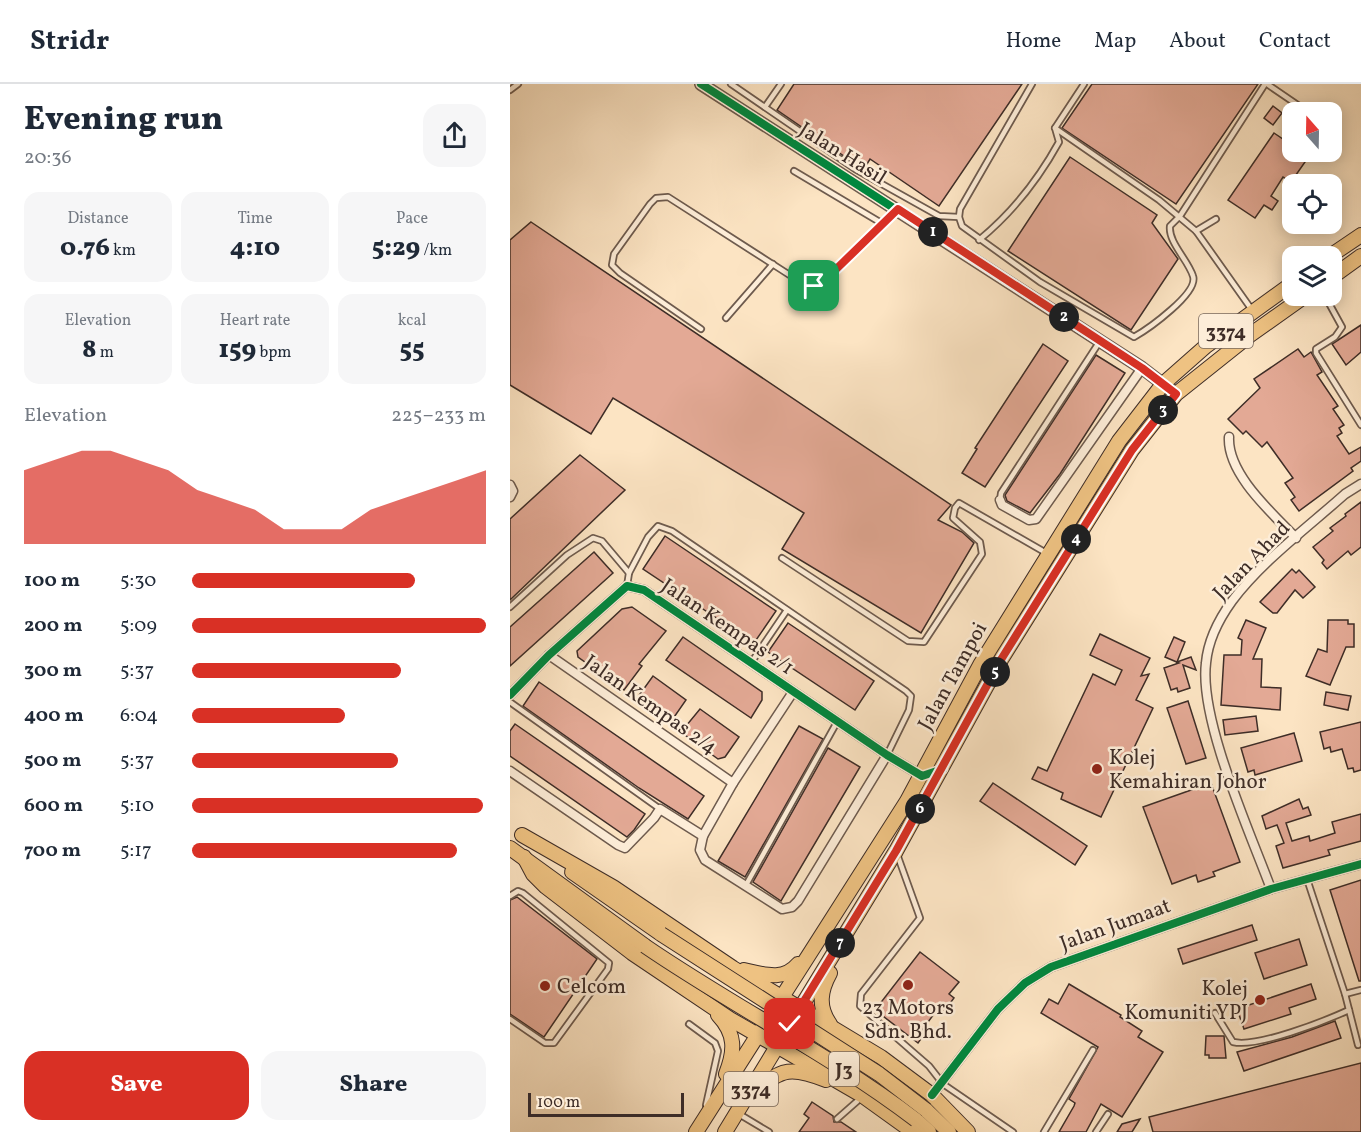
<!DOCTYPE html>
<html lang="en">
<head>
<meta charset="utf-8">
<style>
  :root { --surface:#fff; --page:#f6f6f7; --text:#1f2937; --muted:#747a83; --line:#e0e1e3; --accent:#d93025 }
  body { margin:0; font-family:Vollkorn,serif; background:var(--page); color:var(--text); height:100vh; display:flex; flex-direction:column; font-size:22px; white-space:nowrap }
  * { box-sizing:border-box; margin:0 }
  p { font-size:20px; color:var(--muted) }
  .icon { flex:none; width:33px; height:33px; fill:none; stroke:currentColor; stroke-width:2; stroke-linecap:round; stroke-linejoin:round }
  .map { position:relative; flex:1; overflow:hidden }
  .side { display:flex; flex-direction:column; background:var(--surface); width:510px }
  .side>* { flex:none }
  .needle { width:39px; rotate:340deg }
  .controls { position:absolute; left:772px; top:18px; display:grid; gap:12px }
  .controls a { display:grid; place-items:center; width:60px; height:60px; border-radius:12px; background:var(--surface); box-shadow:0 3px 15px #0003; font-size:30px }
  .scale { position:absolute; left:18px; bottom:15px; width:156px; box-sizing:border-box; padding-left:6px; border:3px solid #3e2d27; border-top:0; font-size:16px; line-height:21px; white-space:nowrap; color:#3e2d27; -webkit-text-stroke:4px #fdedd8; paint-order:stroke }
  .pin { position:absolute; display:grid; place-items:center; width:51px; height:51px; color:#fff; margin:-26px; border-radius:12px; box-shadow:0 3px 9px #0006 }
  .km { position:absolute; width:30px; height:30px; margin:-15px; border-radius:50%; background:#222; color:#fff; font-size:16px; line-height:30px; text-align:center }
  .round { display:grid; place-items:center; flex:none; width:63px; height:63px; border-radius:18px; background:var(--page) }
  .summary { display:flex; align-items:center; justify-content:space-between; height:102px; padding:0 24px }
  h1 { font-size:33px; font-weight:800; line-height:45px }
  .figures { display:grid; grid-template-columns:repeat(3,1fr); gap:9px; height:102px; padding:6px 24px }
  .figures div { display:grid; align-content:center; border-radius:15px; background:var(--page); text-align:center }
  .figures b { font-size:26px; font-weight:800 }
  .figures small { font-size:16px; font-weight:400 }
  .figures p { font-size:16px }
  .chart { height:168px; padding:12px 24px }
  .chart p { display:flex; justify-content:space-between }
  .chart svg { width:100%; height:108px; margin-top:6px; fill:var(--accent); opacity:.7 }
  .cta { display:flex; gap:12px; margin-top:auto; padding:12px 24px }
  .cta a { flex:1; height:69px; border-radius:18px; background:var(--accent); color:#fff; font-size:24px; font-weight:800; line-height:69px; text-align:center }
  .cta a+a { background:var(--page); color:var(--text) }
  ul { padding:0 24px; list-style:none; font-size:20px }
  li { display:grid; grid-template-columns:96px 72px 1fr; align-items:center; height:45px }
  li i { height:15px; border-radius:8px; background:var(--accent) }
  header { display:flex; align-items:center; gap:36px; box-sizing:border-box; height:84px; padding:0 30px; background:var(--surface); border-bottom:2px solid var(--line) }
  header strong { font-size:28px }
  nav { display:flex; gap:33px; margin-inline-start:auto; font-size:21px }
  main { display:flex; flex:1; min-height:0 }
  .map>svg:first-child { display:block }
  .building { fill:#e3a995; stroke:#3e2d27; stroke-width:1.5 }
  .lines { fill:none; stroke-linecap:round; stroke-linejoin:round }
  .service-casing { stroke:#6e5b4e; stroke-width:8 }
  .minor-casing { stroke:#6e5b4e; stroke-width:11 }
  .tertiary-casing { stroke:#6e5b4e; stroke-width:14 }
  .primary-casing { stroke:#3e2d27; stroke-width:16 }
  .service { stroke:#fdedd8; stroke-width:4.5 }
  .minor { stroke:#fdedd8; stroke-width:8 }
  .tertiary { stroke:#fdedd8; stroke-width:10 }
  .primary { stroke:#eec282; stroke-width:14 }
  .primary-bridge-casing { stroke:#3e2d27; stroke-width:16; stroke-linecap:butt }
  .primary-bridge { stroke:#eec282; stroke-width:14 }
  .cycleway-casing { stroke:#fdedd8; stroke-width:11 }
  .cycleway { stroke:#00873e; stroke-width:8 }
  .route-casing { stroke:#fff; stroke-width:12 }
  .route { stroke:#d93025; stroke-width:8 }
  .poi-dot { fill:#8f2418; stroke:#fdedd8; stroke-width:2 }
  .labels { text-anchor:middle; stroke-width:5; stroke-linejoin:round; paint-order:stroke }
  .shield { fill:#fdedd8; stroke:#77675c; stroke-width:1.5 }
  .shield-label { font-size:20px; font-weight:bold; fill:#3e2d27 }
  .street-label { font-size:21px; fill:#3e2d27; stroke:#fdedd8 }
  .poi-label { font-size:21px; fill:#3e2d27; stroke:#fdedd8; text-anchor:start }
</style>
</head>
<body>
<header>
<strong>Stridr</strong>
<nav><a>Home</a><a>Map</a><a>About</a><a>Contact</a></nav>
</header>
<main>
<section class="side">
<div class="summary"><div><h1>Evening run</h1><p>20:36</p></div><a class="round"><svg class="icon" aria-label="share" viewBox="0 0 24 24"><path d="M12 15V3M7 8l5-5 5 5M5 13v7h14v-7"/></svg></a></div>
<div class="figures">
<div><p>Distance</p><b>0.76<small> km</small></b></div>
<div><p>Time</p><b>4:10</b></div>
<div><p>Pace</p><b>5:29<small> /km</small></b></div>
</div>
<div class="figures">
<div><p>Elevation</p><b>8<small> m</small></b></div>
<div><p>Heart rate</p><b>159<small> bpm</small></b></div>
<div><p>kcal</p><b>55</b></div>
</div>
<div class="chart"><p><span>Elevation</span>225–233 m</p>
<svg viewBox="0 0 160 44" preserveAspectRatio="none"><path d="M0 44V14L10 10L20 6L30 6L40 10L50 14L60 22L70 26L80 30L90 38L100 38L110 38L120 30L130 26L140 22L150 18L160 14V44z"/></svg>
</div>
<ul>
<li><b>100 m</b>5:30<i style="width:76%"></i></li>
<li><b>200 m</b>5:09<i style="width:100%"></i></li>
<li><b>300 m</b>5:37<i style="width:71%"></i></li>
<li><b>400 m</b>6:04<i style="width:52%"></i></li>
<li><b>500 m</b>5:37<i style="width:70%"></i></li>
<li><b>600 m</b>5:10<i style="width:99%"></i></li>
<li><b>700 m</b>5:17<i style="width:90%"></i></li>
</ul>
<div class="cta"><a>Save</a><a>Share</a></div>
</section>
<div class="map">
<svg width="851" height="1048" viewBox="0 0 851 1048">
  <rect width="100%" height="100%" fill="#fce4c3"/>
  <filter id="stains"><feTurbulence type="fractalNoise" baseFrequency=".00333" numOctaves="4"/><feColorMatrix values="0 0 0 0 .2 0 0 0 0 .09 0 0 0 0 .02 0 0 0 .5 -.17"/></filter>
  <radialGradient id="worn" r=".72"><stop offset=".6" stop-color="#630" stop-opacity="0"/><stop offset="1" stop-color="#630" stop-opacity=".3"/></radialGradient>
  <!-- building -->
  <g class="building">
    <polygon points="284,0 512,0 429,122 360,75 354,85 347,81 267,26"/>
    <polygon points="582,0 748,0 666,120 552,44"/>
    <polygon points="763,22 772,29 763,41 754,34"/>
    <polygon points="764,49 783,62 783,68 802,68 781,98 773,93 761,112 768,117 762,126 754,121 745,134 718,116"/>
    <polygon points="560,73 647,131 642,139 668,175 621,246 498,167"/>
    <polygon points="21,138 441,421 428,436 452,448 464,459 411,549 272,465 294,429 103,314 81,350 0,301 0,156"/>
    <polygon points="851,241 851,268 836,281 822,260"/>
    <polygon points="533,260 558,277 475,403 452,389 467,365 465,364"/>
    <polygon points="788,265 794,273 801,268 812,288 807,291 828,322 823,325 834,341 829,344 832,349 827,352 839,370 851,363 851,377 841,384 843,387 789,427 781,416 785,413 775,399 783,394 757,358 752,363 736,347 733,350 718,335 750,304 744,295"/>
    <polygon points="586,271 615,289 550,390 520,429 497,417 495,411"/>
    <polygon points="70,371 115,406 0,516 0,435"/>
    <polygon points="851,418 851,463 841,471 838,467 817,485 812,479 814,476 803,463 823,447 820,444 836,432 835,430"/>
    <polygon points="155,452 266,527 244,559 133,485"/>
    <polygon points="84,468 103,489 0,582 0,543"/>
    <polygon points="782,485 786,489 789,486 805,503 793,514 785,506 767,529 763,529 750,518"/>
    <polygon points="122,523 156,547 129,580 132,582 114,606 68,573 67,567 112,525"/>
    <polygon points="736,536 756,544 743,575 752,575 751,603 771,604 770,626 711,621 714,571 731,571 732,556 728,554"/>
    <polygon points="818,536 838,536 838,540 844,540 844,563 836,563 820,601 796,592 808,565 817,568"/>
    <polygon points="278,539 364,597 345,626 258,568"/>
    <polygon points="590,550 640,574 631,592 639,590 626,616 643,624 591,733 551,715 553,709 522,695 528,683 537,687 583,590 605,601 612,586 580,571"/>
    <polygon points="173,553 252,608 252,616 241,634 156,576"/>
    <polygon points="664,553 675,558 667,578 681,573 686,586 673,581 680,604 668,608 667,604 661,606 654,584 669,579 655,573"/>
    <polygon points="143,592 176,616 160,639 125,617"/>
    <polygon points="29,598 194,712 178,735 129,704 13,622"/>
    <polygon points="816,608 841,612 838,626 814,621"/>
    <polygon points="678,617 696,674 676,680 657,624"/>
    <polygon points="190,625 229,653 215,673 208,675 171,648"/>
    <polygon points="746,632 748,647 715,651 713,636"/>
    <polygon points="851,638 851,686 844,688 843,684 838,685 832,665 821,668 820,663 814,665 810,648"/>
    <polygon points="5,640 135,730 124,746 117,753 0,672 0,647"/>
    <polygon points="289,642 313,655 235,793 208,777"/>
    <polygon points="784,649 792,677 745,691 744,686 738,688 731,664"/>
    <polygon points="318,664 350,683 271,817 243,798"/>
    <polygon points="483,699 577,762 565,781 470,717"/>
    <polygon points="701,699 730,778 703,788 705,792 688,798 686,791 662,800 633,723"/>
    <polygon points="789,715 793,725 798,723 801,731 776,739 782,757 799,752 800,757 825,749 822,738 851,730 851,757 818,766 820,771 773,784 766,762 774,759 767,741 756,745 752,732"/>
    <polygon points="851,796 851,897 849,897 820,806"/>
    <polygon points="7,813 87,875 34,953 0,930 0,816"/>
    <polygon points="742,841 747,856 673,880 668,865"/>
    <polygon points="789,855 797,881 754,895 745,869"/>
    <polygon points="410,868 449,898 439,910 444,914 432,930 427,926 412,946 415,949 408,959 365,926"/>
    <polygon points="559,900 611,931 610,933 632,947 628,953 653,968 612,1033 591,1020 576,1048 549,1048 564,1022 565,1019 559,1015 588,963 531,929 539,915 548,920"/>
    <polygon points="801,900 806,915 779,924 781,930 734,945 727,925"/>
    <polygon points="825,937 831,954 734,987 727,968 782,953"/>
    <polygon points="696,952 714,952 716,974 699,974 699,971 695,971"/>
    <polygon points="851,979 851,1048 643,1048 639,1033"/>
    <polygon points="302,1018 323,1032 324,1038 331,1038 346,1048 289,1048 299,1034 294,1030"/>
    <polygon points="630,1035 622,1048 607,1048 612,1040"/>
  </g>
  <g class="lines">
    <defs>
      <g id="service">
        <polyline points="221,0 345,85 429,132 449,133"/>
        <path d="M 522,0 L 450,125 L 449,133 L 452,142 L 530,198 L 624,253 C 638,245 689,209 683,192 C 678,176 658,158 660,142 L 670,132 L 755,0"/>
        <polyline points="757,0 798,28"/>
        <polyline points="0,6 8,0"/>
        <polyline points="255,23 271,0"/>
        <polyline points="545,44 649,116 686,147 742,226"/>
        <polyline points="373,140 386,127"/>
        <polyline points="686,147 706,135"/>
        <path d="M 469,156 C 502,129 528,96 549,58 L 545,44 L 574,0"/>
        <polyline points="815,212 832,243 825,253 806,265 806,269 851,341"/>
        <polyline points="216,234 263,180"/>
        <polyline points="191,245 110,189 102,181 104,170 140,120 146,114 158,113 292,199 304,202 316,195 373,140 284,87"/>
        <polyline points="490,416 491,409 590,257"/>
        <polyline points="272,474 398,557 414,558 472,470 470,458 443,434 445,424 449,419 538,470"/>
        <polyline points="119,489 138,453 148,442 162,447 396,607 401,612 399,626 377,671"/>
        <polyline points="0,523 57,471 83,454 92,457 119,489 117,502"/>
        <polyline points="241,579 277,526"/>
        <polyline points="0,618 150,725"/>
        <polyline points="387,770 410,834 351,910 350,922 419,982 433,1000 503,1048"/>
        <polyline points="797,795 835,910 848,961"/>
        <polyline points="236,801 327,638"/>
        <polyline points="0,812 8,807 13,809 99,879 98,885 44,959 35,959 0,935"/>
        <polyline points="835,910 851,906"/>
        <path d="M 705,929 L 723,958 C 747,964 815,937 839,926"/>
        <polyline points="179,940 205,959 208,967 196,1021"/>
        <polyline points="229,1030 259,1048"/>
        <polyline points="327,1035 352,1013"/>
        <polyline points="534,1048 583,966"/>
        <polyline points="586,1048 598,1030"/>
      </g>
      <g id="minor">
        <path d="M 719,353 C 717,390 762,429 786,454"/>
        <polyline points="0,401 3,407 0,413"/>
        <polyline points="490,416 492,421 519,436 526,435 632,284"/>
        <polyline points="39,571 223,699"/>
        <polyline points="283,608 223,699 193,752 190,766 195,776 272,825 282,823 288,817 377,671"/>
        <polyline points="0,611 39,571 117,502 134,506 377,671 412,692 430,687"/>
        <polyline points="0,687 108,761 115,764 144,734 150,725 193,752"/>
        <path d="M 761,805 C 740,748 689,636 696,579 C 698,556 709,535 722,517 C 751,478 798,443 835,410 L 851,400"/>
        <polyline points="422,1011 488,925 515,899 541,883 761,805 851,780"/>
      </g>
      <polyline id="tertiary" points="191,0 632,284 666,310"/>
      <g id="primary">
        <polyline points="820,172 851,151"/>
        <polyline points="822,193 851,172"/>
        <polyline points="12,751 103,803 223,884 371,973 422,1011 458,1048"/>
        <polyline points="0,764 135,862"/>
        <polyline points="14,773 23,790 36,803 122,869 220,935 353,1012 403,1048"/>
        <polyline points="62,788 151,850"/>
        <path d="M 234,886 C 253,890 273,898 288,880"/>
        <path d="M 208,931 C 226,950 225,967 216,990"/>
        <path d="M 320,940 C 308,923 310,907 320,889"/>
        <path d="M 245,1008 C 271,983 283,983 316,996"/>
        <polyline points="416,1026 439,1048"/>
        <polyline points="406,1036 419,1048"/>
        <polyline points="186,1048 397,717 470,581 609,357 653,300 696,262 783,199"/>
        <polyline points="215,1048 386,767 492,574 622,366 666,310 740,251 795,212"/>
      </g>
    </defs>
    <!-- service casing -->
    <use href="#service" class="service-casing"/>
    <!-- minor casing -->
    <use href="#minor" class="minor-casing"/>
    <!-- tertiary casing -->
    <use href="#tertiary" class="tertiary-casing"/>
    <!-- primary casing -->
    <use href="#primary" class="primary-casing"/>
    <!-- service -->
    <use href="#service" class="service"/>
    <!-- minor -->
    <use href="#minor" class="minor"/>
    <!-- tertiary -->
    <use href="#tertiary" class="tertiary"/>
    <!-- primary -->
    <use href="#primary" class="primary"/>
    <defs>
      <g id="primary-bridge">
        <polyline points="151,850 369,990 416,1026"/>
        <path d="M 135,862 C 224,923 321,971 406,1036"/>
      </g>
    </defs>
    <!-- primary-bridge casing -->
    <use href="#primary-bridge" class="primary-bridge-casing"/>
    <!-- primary-bridge -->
    <use href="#primary-bridge" class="primary-bridge"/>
    <defs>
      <g id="cycleway">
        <polyline points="191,0 632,284 666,310"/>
        <polyline points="0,611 39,571 117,502 134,506 377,671 412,692 433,685"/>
        <polyline points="422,1011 488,925 515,899 541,883 761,805 851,780"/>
      </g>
    </defs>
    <!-- cycleway casing -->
    <use href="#cycleway" class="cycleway-casing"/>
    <!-- cycleway -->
    <use href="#cycleway" class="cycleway"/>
  </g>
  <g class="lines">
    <defs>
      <polyline id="route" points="280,940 386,767 492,574 622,366 666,310 632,284 388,125 316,195 304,202"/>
    </defs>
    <!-- route casing -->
    <use href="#route" class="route-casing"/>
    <!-- route -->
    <use href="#route" class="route"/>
  </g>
  <!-- markers -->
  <g class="poi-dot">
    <circle cx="587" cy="685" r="6"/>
    <circle cx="398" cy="901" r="6"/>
    <circle cx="35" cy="902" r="6"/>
    <circle cx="750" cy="916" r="6"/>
  </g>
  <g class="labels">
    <!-- shield labels -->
    <g class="shield">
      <rect x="689" y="230" width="54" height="34" rx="4.5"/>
      <rect x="319" y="968" width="30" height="34" rx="4.5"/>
      <rect x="214" y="988" width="54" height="34" rx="4.5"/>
    </g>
    <g class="shield-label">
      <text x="716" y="254">3374</text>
      <text x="334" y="992">J3</text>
      <text x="241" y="1012">3374</text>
    </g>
    <!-- street labels -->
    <g class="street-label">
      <text transform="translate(333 69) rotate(32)" y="7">Jalan Hasil</text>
      <text transform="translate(741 476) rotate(-46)" y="7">Jalan Ahad</text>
      <text transform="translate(218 542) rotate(34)" y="7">Jalan Kempas 2/1</text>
      <text transform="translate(442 592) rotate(-61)" y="7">Jalan Tampoi</text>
      <text transform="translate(141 620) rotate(35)" y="7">Jalan Kempas 2/4</text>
      <text transform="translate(605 840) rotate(-20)" y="7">Jalan Jumaat</text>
    </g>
    <!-- poi labels -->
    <g class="poi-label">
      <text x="599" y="680">Kolej<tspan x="599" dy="24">Kemahiran Johor</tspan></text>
      <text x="47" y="909">Celcom</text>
      <text x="738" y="911" text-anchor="end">Kolej<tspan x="738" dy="24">Komuniti YPJ</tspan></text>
      <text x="398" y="930" text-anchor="middle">23 Motors<tspan x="398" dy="24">Sdn. Bhd.</tspan></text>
    </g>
  </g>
  <rect width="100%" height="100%" filter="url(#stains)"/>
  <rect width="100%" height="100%" fill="url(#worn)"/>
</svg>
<div class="controls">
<a><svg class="needle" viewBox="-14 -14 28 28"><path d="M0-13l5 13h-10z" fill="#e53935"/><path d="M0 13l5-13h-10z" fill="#747a83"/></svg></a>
<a><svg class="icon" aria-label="locate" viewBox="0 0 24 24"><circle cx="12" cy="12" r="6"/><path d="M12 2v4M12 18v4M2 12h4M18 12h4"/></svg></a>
<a><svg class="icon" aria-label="layers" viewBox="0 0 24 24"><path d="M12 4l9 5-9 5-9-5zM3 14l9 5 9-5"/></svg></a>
</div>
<div class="scale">100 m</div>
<div class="pin" style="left:304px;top:202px;background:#1e9e55"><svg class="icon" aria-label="arrive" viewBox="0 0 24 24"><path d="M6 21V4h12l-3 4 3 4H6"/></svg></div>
<div class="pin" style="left:280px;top:940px;background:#d93025"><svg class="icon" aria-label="check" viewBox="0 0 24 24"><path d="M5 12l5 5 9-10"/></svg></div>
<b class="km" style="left:423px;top:148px">1</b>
<b class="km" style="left:554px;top:233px">2</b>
<b class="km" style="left:653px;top:326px">3</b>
<b class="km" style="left:566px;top:455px">4</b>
<b class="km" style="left:485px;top:588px">5</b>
<b class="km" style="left:410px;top:725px">6</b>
<b class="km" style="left:330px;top:859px">7</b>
</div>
</main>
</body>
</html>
